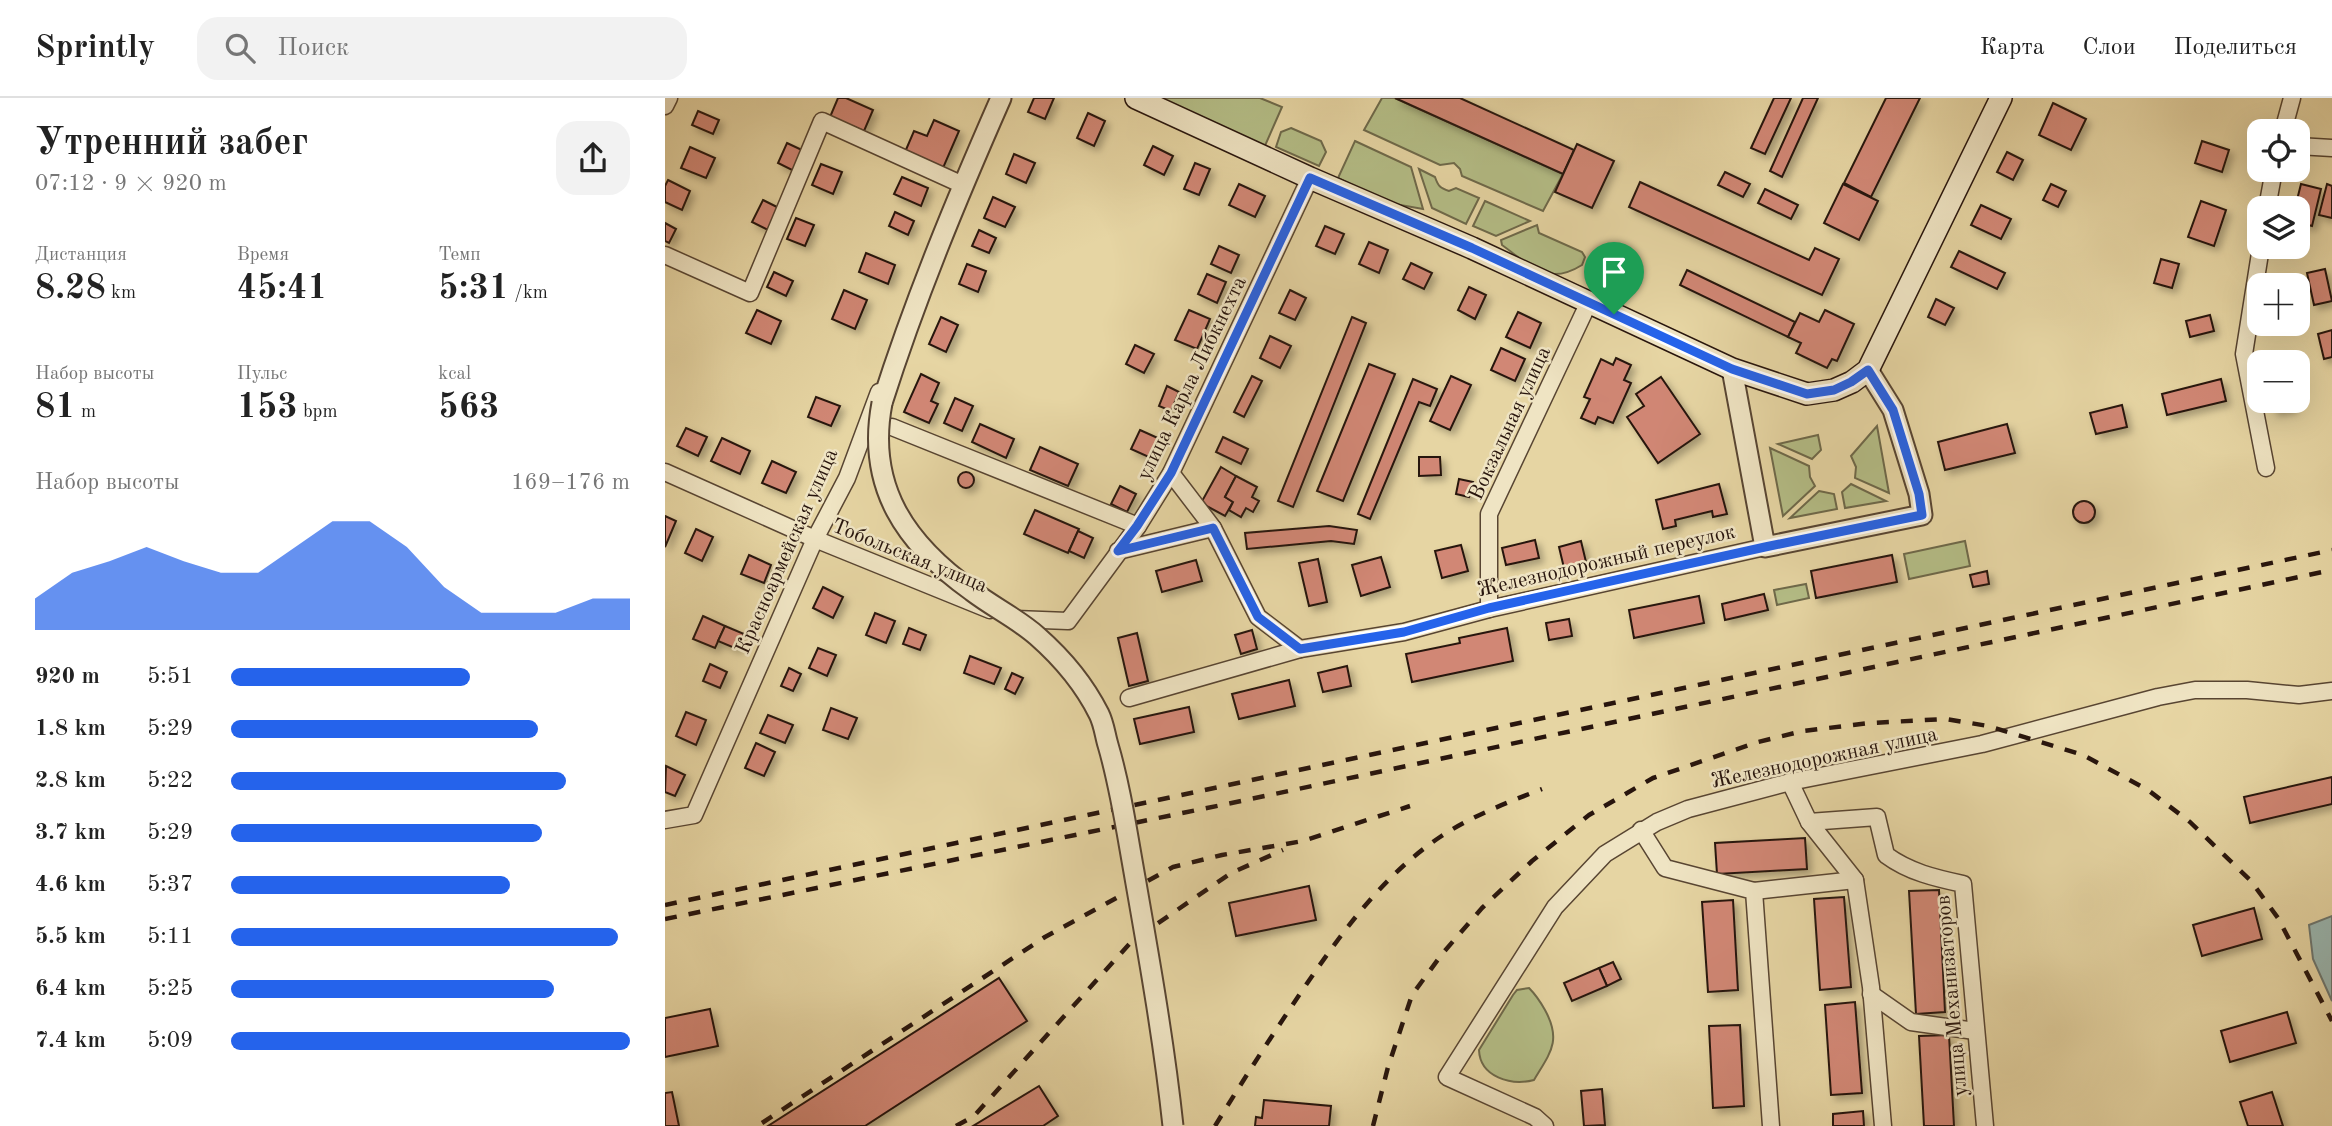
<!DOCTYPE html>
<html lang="ru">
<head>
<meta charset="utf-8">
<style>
  :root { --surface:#fff; --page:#f2f2f2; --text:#222; --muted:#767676; --line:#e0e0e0; --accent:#2563eb }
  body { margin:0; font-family:"Old Standard TT",serif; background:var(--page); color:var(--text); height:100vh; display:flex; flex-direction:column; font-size:26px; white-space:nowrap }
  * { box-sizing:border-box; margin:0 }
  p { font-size:23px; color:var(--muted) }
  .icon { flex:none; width:38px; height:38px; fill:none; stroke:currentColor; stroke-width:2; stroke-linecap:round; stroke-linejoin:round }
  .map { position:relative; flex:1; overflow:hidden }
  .details { display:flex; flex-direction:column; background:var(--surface); width:665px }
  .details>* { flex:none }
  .buttons { position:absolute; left:1582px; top:21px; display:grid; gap:14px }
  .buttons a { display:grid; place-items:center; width:63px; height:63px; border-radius:14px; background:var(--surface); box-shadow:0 7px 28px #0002; font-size:35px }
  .pin { position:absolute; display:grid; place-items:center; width:60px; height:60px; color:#fff; margin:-72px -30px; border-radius:50% 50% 50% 0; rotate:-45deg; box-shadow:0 0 7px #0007 }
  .pin .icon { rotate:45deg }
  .round { display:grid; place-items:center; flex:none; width:74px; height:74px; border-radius:21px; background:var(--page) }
  .summary { display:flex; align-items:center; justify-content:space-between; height:119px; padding:0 35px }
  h1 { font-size:38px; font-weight:800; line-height:52px }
  .stats { display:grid; grid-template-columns:repeat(3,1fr); gap:10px; height:119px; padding:7px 35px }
  .stats div { display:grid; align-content:center }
  .stats b { font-size:35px; font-weight:800 }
  .stats small { font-size:19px; font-weight:400 }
  .stats p { font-size:19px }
  .chart { height:196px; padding:14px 35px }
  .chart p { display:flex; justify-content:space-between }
  .chart svg { width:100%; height:126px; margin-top:7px; fill:var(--accent); opacity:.7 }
  ul { padding:0 35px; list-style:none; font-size:23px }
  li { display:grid; grid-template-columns:112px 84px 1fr; align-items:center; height:52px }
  li i { height:18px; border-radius:9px; background:var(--accent) }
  header { display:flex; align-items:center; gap:42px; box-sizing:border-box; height:98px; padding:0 35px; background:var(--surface); border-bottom:2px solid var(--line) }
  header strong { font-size:33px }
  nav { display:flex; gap:38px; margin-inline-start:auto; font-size:24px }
  .search { width:490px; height:63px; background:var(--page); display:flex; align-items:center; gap:18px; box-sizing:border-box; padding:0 24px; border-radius:21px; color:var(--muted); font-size:26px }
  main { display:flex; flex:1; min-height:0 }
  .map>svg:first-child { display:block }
  .green { fill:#b4bd86; stroke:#6e694a; stroke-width:2 }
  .water { fill:#99b6b0; stroke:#6c766f; stroke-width:2 }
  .building { fill:#d18775; stroke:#28150d; stroke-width:2; filter:url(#shadow) }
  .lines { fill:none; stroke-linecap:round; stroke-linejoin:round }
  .minor-casing { stroke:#584532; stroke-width:19 }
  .tertiary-casing { stroke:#584532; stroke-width:23 }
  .secondary-casing { stroke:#28150d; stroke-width:24 }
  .minor { stroke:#efe4c3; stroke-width:16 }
  .tertiary { stroke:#efe4c3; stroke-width:19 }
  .secondary { stroke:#efe4c3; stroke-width:21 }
  .rail { stroke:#28150d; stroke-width:4.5; stroke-dasharray:12 12; stroke-linecap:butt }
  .tertiary-bridge-casing { stroke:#584532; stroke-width:23; stroke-linecap:butt }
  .tertiary-bridge { stroke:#efe4c3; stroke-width:19 }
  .route-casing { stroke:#fff; stroke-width:14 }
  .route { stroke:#2563eb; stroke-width:9 }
  .labels { text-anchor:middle; stroke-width:5; stroke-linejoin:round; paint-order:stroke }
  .street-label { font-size:21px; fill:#28150d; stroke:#efe4c3 }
</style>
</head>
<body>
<header>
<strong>Sprintly</strong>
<div class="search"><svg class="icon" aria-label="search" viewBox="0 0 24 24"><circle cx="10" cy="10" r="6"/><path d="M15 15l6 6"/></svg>Поиск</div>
<nav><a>Карта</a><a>Слои</a><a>Поделиться</a></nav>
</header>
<main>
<section class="details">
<div class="summary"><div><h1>Утренний забег</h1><p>07:12 · 9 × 920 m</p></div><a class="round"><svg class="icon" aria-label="share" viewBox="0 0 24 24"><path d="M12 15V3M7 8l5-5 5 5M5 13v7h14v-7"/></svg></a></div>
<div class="stats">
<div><p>Дистанция</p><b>8.28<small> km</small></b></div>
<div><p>Время</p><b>45:41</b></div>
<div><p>Темп</p><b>5:31<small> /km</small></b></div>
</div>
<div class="stats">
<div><p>Набор высоты</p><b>81<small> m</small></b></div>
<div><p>Пульс</p><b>153<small> bpm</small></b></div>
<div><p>kcal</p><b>563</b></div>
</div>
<div class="chart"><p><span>Набор высоты</span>169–176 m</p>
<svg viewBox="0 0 160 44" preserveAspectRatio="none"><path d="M0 44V33L10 24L20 20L30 15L40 20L50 24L60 24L70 15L80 6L90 6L100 15L110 29L120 38L130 38L140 38L150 33L160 33V44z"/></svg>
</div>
<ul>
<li><b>920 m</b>5:51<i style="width:60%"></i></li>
<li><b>1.8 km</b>5:29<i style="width:77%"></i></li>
<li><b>2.8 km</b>5:22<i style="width:84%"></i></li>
<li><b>3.7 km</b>5:29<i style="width:78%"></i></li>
<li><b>4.6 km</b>5:37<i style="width:70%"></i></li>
<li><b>5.5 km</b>5:11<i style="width:97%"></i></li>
<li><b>6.4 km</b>5:25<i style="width:81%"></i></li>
<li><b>7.4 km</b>5:09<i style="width:100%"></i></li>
</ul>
</section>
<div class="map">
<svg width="1667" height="1028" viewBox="0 0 1667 1028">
  <defs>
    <filter id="shadow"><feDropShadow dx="4.5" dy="4.5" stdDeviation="3.5" flood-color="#0004"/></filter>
  </defs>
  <rect width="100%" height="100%" fill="#e6d5a3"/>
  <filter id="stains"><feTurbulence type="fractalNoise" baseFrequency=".00286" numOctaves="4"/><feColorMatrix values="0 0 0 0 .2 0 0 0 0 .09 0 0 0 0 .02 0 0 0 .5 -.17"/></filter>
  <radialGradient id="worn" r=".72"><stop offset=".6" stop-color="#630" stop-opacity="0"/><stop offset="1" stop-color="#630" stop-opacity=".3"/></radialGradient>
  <!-- green -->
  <g class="green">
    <polygon points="490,0 595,0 617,9 599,50"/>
    <polygon points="717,0 730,0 898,76 878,113 797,78 795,71 789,65 775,67 699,32"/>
    <polygon points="626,30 656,43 661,54 654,68 611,49 616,34"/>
    <polygon points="690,43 746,69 758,111 724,105 673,80"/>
    <path d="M 754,71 L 770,79 C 773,88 775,90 784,93 L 791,90 L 814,100 L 801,126 L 767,110 Z"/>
    <polygon points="820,103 865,123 831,138 808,128"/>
    <path d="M 872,127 L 874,135 L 917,154 L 920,159 L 917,167 C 882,189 865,167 837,147 L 836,142 Z"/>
    <polygon points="1212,328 1224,395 1190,380 1191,369 1186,358"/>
    <polygon points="1153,337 1156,352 1147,361 1113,346"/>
    <polygon points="1105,350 1144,368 1145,379 1150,388 1118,418"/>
    <polygon points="1186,386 1221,403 1180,410 1177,394"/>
    <polygon points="1154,393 1169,396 1172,411 1125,420"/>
    <polygon points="1300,443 1305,468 1244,481 1239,456"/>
    <polygon points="1141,486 1144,500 1112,507 1109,492"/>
    <path d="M 864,890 C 871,897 875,903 880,912 C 897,943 885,955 869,982 C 846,988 815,979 814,952 L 848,897 L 852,892 Z"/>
  </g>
  <!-- water -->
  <polygon class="water" points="1667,818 1667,903 1648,861 1644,827"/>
  <!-- building -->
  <g class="building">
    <polygon points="173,0 181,0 208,12 199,33 165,19"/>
    <polygon points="369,0 389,0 380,21 363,14"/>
    <polygon points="730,0 795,0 909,52 898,76"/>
    <polygon points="1109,0 1126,0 1100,56 1086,50"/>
    <polygon points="1138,0 1153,0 1117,79 1105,73"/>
    <polygon points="1221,0 1255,0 1206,99 1179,85"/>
    <polygon points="1388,5 1421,21 1406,52 1374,37"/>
    <polygon points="33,13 54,22 48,36 27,27"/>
    <polygon points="423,15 440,23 429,48 412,40"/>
    <polygon points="269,22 294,33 278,70 240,54 249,33 262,38"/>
    <polygon points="1537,43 1564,52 1557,74 1530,65"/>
    <polygon points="122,45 139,53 129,73 113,65"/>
    <polygon points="912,46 949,63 927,110 890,94"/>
    <polygon points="488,48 508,58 499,77 479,67"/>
    <polygon points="25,49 50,60 41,80 16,70"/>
    <polygon points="1342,54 1358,62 1348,82 1332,74"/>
    <polygon points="349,56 370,65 361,85 341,76"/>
    <polygon points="530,65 545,71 534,97 519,91"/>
    <polygon points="156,66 177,74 168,96 147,87"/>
    <polygon points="1060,74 1085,86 1078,99 1053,87"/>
    <polygon points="237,79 263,90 256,108 229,96"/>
    <polygon points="3,82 25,93 17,112 0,104 0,88"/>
    <polygon points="975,84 1144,162 1150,150 1174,161 1157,197 964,109"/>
    <polygon points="574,86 600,98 590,119 564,107"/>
    <polygon points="1178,86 1213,103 1194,142 1159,125"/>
    <polygon points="1386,86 1401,93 1393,109 1378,102"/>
    <polygon points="1636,86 1656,91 1647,128 1633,124 1633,110 1630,110"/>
    <polygon points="1662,86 1667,88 1667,120 1654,117"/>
    <polygon points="1100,91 1133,107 1126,121 1093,105"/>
    <polygon points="328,99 350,109 340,129 319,120"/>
    <polygon points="98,102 114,110 103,132 87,124"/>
    <polygon points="1536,103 1561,112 1549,148 1523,139"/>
    <polygon points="1316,107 1346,121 1336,141 1306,127"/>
    <polygon points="230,114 249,123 243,137 224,128"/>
    <polygon points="131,120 149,127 140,148 122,141"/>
    <polygon points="0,125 11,131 4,145 0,143"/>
    <polygon points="660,128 679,136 670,156 651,148"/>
    <polygon points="314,132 331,140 324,155 307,148"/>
    <polygon points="704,144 723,152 714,175 694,166"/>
    <polygon points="554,148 574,157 566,175 546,166"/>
    <polygon points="1294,153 1340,175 1332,191 1286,169"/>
    <polygon points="201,155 230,167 223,186 194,174"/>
    <polygon points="1496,161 1514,166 1507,190 1489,185"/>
    <polygon points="746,165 767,175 759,191 738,181"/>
    <polygon points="302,166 321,173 313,194 294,186"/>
    <polygon points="1660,171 1667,203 1649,207 1642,175"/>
    <polygon points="1022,172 1130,224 1123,239 1015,187"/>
    <polygon points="109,174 128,183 121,198 102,189"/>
    <polygon points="542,176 561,184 552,205 533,196"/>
    <polygon points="804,189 821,197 810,221 793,212"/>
    <polygon points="179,192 202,202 190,231 167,221"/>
    <polygon points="625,192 641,200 630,222 614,215"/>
    <polygon points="1271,201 1289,210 1280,227 1263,219"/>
    <polygon points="92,212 116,223 106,246 81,235"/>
    <polygon points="524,212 545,221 532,251 510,242"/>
    <polygon points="1160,212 1189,226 1172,263 1167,261 1162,270 1131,255 1136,245 1123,239 1135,215 1154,224"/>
    <polygon points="853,214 876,225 865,250 841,239"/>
    <polygon points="1545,217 1549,233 1525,239 1521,223"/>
    <polygon points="276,219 293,227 281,254 264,246"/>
    <polygon points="687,219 701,225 628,409 613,403"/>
    <polygon points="1667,232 1667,259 1659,261 1653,236"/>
    <polygon points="605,238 626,248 615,270 595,260"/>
    <polygon points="470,247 489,256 479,275 461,266"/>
    <polygon points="836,250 860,261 850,283 826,272"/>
    <polygon points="951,260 966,267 959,282 966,285 948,325 933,319 930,326 916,320 925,301 919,299 936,261 948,267"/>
    <polygon points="704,266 730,276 678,403 652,393"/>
    <polygon points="256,276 274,285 266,303 273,306 264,325 239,314"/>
    <polygon points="587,278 597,283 579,319 569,314"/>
    <polygon points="786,278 806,287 785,332 765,323"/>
    <polygon points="996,279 1035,336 993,365 962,319 979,308 971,296"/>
    <polygon points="748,281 772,291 765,308 754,304 705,421 693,416"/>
    <polygon points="1556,281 1561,303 1502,317 1497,296"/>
    <polygon points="502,288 514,294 506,313 494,308"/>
    <polygon points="151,299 175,308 166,328 143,319"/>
    <polygon points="290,300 308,308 297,333 279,325"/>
    <polygon points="1607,303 1627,303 1628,310 1609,313"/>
    <polygon points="1457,307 1462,329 1431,336 1425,315"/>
    <polygon points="315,326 349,341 341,360 307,344"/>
    <polygon points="1342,326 1350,355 1280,372 1273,344"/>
    <polygon points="21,330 42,339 33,358 12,348"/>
    <polygon points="475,332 495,341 486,360 466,351"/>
    <polygon points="558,339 583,351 576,366 551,354"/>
    <polygon points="57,340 85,353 75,376 46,363"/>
    <polygon points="375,349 413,366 403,388 365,372"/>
    <polygon points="754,359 775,359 776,377 754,378"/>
    <polygon points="107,363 131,374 121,395 97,385"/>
    <polygon points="556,369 571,378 560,399 568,404 560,418 536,405"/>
    <circle cx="301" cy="382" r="8"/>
    <polygon points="571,378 592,389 587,399 594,403 588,414 581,410 576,419 564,412 568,404 560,399"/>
    <polygon points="794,381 808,384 804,399 791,396"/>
    <polygon points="1054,386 1062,416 1048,419 1047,413 1010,422 1011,428 998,431 991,402"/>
    <polygon points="455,388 471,396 462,414 446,406"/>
    <circle cx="1419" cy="414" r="11"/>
    <polygon points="370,412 414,431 403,455 359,436"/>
    <polygon points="0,418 11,423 0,449"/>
    <polygon points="664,428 692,432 689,446 666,443 582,451 580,435"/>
    <polygon points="31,431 48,439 37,463 20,455"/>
    <polygon points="413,433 428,440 419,460 404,453"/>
    <polygon points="870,442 874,460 841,467 837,450"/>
    <polygon points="916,443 921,464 899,470 894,449"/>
    <polygon points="796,447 803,473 777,480 770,453"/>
    <polygon points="84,457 106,467 99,485 76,476"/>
    <polygon points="1227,457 1232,484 1151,500 1146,473"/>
    <polygon points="716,459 725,489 696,498 687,467"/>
    <polygon points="653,461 662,504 644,508 634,465"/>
    <polygon points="531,462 537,483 497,494 491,473"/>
    <polygon points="1322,473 1324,486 1308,489 1305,477"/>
    <polygon points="158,489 178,499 168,520 148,510"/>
    <polygon points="1099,496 1103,512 1060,522 1057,506"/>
    <polygon points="1034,498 1039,525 969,540 964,512"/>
    <polygon points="210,515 230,523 221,545 201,537"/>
    <polygon points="38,518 60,528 50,550 28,541"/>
    <polygon points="904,521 907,538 884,542 881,525"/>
    <polygon points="60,528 79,536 72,551 53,543"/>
    <polygon points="244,530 261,537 255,552 238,546"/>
    <polygon points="842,530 848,563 747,584 741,556 795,545 794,540"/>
    <polygon points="587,532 592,551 576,556 570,537"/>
    <polygon points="472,535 483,583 464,588 453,540"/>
    <polygon points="153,550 171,557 162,578 144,570"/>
    <polygon points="305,558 336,570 329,586 299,575"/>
    <polygon points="45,566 62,574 55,590 38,583"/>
    <polygon points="682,568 686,588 658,594 653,575"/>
    <polygon points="124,570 136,576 128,593 116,588"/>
    <polygon points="347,575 358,580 350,596 340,591"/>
    <polygon points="624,582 630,608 574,621 567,596"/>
    <polygon points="524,609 529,634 475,646 469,621"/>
    <polygon points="166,610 192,620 183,641 158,632"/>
    <polygon points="21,614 41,622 31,647 11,638"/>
    <polygon points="103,617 128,627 120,645 95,635"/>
    <polygon points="91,645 110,654 99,678 80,670"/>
    <polygon points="1,668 20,677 10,698 0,694"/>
    <polygon points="1667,679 1667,706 1585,725 1579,699"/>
    <polygon points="1140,740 1142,771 1052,776 1050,745"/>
    <polygon points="644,788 651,822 571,838 564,805"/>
    <polygon points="1274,792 1280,914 1251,916 1244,793"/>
    <polygon points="1179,799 1186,889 1155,892 1149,801"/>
    <polygon points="1068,802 1073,892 1043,894 1037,804"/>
    <polygon points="1589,810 1597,841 1537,858 1528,827"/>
    <polygon points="948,864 956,881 942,888 934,870"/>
    <polygon points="934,870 942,888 907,903 899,885"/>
    <polygon points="334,880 362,923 200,1028 103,1028"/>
    <polygon points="1190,904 1197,995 1166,997 1160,907"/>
    <polygon points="45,911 53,948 0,959 0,920"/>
    <polygon points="1622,914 1631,945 1565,964 1556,933"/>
    <polygon points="1075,927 1079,1008 1048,1010 1044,928"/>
    <polygon points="1284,937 1289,1028 1259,1028 1254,938"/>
    <polygon points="374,988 393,1018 378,1028 308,1028"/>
    <polygon points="937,991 940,1027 919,1028 916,993"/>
    <polygon points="7,994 14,1028 0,1028 0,995"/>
    <polygon points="1607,994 1618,1028 1583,1028 1575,1004"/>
    <polygon points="599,1002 666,1008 664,1028 590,1028 591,1019 597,1020"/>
    <polygon points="1198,1013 1199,1028 1168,1028 1168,1016"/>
  </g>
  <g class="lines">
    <defs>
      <g id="minor">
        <polyline points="0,8 4,0"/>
        <polyline points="1618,33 1627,0"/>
        <polyline points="1633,48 1667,50"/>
        <polyline points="1602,110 1609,72"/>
        <polyline points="1596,149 1579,256 1601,370"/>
        <polyline points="0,157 85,195 157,23 298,87"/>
        <polyline points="227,329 473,428"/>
        <polyline points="0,374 150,441 325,512"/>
        <polyline points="506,375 548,430 593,519 635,551 739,534 824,511 1100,449"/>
        <polyline points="453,453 548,430"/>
        <polyline points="824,511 824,416 924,204"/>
        <polyline points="349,521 403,523 473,428 506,375 645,80"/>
        <polyline points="464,600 635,551"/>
        <polyline points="1125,684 1144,724 1190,782 1206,889 1218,1028"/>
        <polyline points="0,722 29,717 150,441 182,380 214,294"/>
        <path d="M 1144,724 L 1212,719 L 1221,757 C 1244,774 1270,780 1298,786 L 1320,1028"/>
        <polyline points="976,732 1000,770 1089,793 1106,1028"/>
        <polyline points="1089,793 1190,782"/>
        <polyline points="1206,896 1246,924 1310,933"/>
        <polyline points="880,1028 870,1019 782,979 890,809 940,756 992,724 1023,711 1125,684 1317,646 1493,599 1530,592 1582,592 1634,597 1667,593"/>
      </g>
      <g id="tertiary">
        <polyline points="1067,271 1100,449 1257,417 1254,396 1228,312 1203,272"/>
        <path d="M 217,305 C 250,201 292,100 336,0"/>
      </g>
      <polyline id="secondary" points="471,0 645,80 807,150 1067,271 1142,296 1169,292 1187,284 1203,272 1336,0"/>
    </defs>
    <!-- minor casing -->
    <use href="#minor" class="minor-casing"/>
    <!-- tertiary casing -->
    <use href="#tertiary" class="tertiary-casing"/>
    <!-- secondary casing -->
    <use href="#secondary" class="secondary-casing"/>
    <!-- minor -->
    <use href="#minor" class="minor"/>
    <!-- tertiary -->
    <use href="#tertiary" class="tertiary"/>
    <!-- secondary -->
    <use href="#secondary" class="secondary"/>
    <!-- rail -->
    <g class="rail">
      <polyline points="0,807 1667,452"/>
      <polyline points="0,821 581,702 1667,472"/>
      <polyline points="97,1025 380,839 508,769 557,757 638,743 745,708"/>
      <polyline points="291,1028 309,1018 467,843 566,775 618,752"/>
      <path d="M 550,1028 C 580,979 611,931 643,884 C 680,830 720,776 775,739 C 807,718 841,705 877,691"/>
      <polyline points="708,1028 723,969 747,897 777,856 817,810 867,763 924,717 988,680 1093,644 1138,633 1205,625 1281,621 1323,628 1418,657 1483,692 1525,724 1586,783 1613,820 1667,923"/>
    </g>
    <defs>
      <path id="tertiary-bridge" d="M 217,305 C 201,389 241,446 307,493 C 328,509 353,521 372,538 C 397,560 419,586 434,616 C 439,626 440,637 443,647 C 453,681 459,716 465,751 C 481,843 498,935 508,1028"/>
    </defs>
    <!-- tertiary-bridge casing -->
    <use href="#tertiary-bridge" class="tertiary-bridge-casing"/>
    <!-- tertiary-bridge -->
    <use href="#tertiary-bridge" class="tertiary-bridge"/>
  </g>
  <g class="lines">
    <defs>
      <polygon id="route" points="645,80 807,150 1067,271 1142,296 1169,292 1186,284 1203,272 1228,312 1254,396 1257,417 1100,449 824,510 739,534 635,551 593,519 548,430 453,453 472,428 506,375"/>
    </defs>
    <!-- route casing -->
    <use href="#route" class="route-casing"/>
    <!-- route -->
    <use href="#route" class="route"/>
  </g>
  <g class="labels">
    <!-- street labels -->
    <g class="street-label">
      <text transform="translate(526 280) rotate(-64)" y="7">улица Карла Либкнехта</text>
      <text transform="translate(844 325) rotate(-65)" y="7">Вокзальная улица</text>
      <text transform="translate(121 453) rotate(-66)" y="7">Красноармейская улица</text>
      <text transform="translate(245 457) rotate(22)" y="7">Тобольская улица</text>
      <text transform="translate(941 462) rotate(-13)" y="7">Железнодорожный переулок</text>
      <text transform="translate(1159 659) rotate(-12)" y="7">Железнодорожная улица</text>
      <text transform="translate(1286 898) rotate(-95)" y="7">улица Механизаторов</text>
    </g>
  </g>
  <rect width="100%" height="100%" filter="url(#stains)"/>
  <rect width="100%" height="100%" fill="url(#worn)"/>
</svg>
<div class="buttons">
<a><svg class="icon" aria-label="locate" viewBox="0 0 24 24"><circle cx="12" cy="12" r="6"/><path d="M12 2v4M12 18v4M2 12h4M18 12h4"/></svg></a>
<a><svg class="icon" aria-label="layers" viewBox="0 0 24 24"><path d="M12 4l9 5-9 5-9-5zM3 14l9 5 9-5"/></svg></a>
<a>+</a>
<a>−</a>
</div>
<div class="pin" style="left:949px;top:216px;background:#1e9e55"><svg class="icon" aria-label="arrive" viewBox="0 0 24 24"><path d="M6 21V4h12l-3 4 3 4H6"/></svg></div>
</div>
</main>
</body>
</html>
